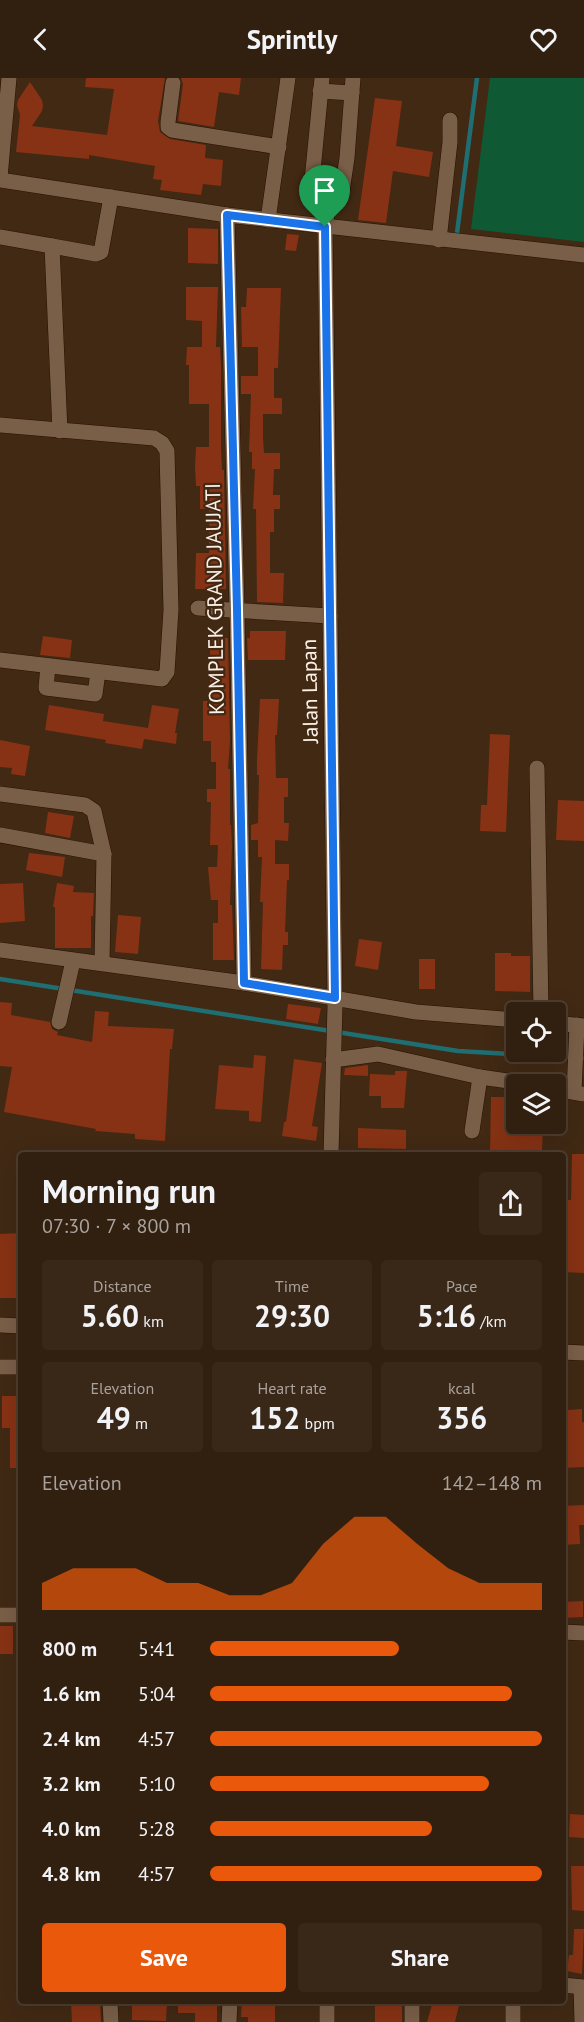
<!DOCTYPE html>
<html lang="en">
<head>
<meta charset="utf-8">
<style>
  :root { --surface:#311f0f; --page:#392718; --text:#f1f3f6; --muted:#a8a29e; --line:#4c3d2f; --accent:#ea580c }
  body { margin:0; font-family:"PT Sans",sans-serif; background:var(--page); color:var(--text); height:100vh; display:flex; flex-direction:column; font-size:22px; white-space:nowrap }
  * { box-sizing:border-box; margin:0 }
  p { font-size:20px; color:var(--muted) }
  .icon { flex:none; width:33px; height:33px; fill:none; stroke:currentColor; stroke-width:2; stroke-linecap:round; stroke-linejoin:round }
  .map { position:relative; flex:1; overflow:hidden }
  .panel { position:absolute; left:18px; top:1074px; width:548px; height:852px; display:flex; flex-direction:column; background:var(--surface); border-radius:6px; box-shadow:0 6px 24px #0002,0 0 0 2px var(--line) }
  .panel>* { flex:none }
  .buttons { position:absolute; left:506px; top:924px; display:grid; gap:12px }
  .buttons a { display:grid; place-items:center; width:60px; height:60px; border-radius:6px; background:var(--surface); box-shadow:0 6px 24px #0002,0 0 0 2px var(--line); font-size:30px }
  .pin { position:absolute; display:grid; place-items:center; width:51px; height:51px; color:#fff; margin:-62px -26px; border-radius:50% 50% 50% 0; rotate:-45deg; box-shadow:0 0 6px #0007 }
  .pin .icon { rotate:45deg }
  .round { display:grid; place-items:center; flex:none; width:63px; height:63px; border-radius:6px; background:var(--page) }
  .headline { display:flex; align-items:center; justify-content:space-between; height:102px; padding:0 24px }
  h1 { font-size:33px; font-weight:700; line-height:45px }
  .figures { display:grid; grid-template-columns:repeat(3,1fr); gap:9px; height:102px; padding:6px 24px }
  .figures div { display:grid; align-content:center; border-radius:6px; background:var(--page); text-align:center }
  .figures b { font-size:30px; font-weight:700 }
  .figures small { font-size:16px; font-weight:400 }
  .figures p { font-size:16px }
  .chart { height:168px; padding:12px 24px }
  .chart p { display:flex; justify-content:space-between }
  .chart svg { width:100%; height:108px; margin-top:6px; fill:var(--accent); opacity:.7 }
  .action { display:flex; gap:12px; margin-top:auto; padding:12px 24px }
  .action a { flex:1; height:69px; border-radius:6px; background:var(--accent); color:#fff; font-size:24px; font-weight:700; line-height:69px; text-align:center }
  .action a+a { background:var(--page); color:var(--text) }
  ul { padding:0 24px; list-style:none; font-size:20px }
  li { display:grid; grid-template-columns:96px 72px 1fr; align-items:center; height:45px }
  li i { height:15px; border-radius:8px; background:var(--accent) }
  header { display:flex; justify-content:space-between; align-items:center; height:78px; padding:0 24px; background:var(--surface); font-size:27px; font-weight:700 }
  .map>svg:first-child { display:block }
  .green { fill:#0f5934 }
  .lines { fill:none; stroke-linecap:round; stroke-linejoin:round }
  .stream { stroke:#1f6e72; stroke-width:4.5 }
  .building { fill:#873214 }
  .minor-casing { stroke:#271100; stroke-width:16 }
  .minor { stroke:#7a5f48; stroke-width:15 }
  .route-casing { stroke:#fff; stroke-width:12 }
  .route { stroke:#1a73e8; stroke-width:8 }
  .labels { text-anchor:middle; stroke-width:4.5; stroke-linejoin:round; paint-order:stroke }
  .street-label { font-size:21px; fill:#fdf0e6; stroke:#412914 }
</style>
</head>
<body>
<header><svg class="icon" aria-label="back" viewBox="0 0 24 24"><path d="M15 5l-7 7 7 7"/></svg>Sprintly<svg class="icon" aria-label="heart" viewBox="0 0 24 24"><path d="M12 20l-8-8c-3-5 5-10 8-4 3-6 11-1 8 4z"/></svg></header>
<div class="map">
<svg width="584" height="1944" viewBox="0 0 584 1944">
  <rect width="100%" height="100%" fill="#412914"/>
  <!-- green -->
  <polygon class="green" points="490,0 584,0 584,164 471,151"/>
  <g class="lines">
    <!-- stream -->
    <g class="stream">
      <polyline points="457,155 477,0"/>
      <polyline points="0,901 458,973 584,980"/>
    </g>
  </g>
  <!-- building -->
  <g class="building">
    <polygon points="86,0 165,0 158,43 160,54 170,61 206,67 205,80 223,82 221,108 203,106 201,117 160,112 162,102 153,101 155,88 89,77 89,81 16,74 20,37 17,27 18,22 30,4 42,22 43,27 42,33 32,48 107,57 114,11 85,9"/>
    <polygon points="181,0 241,0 239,17 219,14 214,49 178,43 183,6"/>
    <polygon points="375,20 402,23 396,68 433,74 429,99 393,93 386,145 358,142"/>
    <polygon points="188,150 218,151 218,186 188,185"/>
    <polygon points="287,156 299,157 296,173 285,172"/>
    <polygon points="186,209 218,209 216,269 220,269 221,288 221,369 222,392 224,392 226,511 195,511 196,475 209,475 209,431 200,431 200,408 196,408 195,389 196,369 209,369 209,326 189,326 189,287 186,287 187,269 202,269 202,243 186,242"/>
    <polygon points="247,210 281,210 278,290 274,290 274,320 282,320 282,336 263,336 263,359 264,375 280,375 280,391 274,391 273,417 280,417 280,431 274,431 274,454 270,454 270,495 284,495 283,525 257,524 256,431 253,431 255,391 252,391 252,374 249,374 251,316 241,316 241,298 258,298 258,269 242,269 241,229 246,229"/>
    <polygon points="250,553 286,553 285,582 248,582 247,560 250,560"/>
    <polygon points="43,558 72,562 70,580 40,577"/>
    <polygon points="210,560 228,560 230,663 228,691 230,691 230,747 231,747 232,767 230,827 232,827 234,882 213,882 213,845 218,845 218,822 211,822 208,789 217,789 218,767 210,767 211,724 207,724 207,711 216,711 216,684 211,684 211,663 203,663 203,623 209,623 210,602 214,602 214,578 210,578"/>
    <polygon points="260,621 279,621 277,657 275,657 276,700 288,700 288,719 284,719 284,745 289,745 288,763 275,762 275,786 289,786 289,802 287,802 285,854 288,854 288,867 283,867 282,892 261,891 263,824 260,824 262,779 258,779 258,762 251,762 251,747 258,745 259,697 257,697 257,682"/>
    <polygon points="49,627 104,636 103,643 148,650 152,627 179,631 175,655 177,655 176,666 144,661 142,671 105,665 106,662 45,652"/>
    <polygon points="490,656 510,657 506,754 480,753 481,727 487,727"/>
    <polygon points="0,662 30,668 25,698 11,696 12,690 0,689"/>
    <polygon points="558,722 584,723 584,763 556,762"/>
    <polygon points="48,734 74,738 70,760 45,755"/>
    <polygon points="29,775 65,779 62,799 26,792"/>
    <polygon points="23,805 25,843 0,845 0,806"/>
    <polygon points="57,805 74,808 73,814 94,815 93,838 91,838 91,870 55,870 55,829 53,829"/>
    <polygon points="118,837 141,839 138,876 115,874"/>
    <polygon points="359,861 382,864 378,892 355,888"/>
    <polygon points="495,875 511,875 511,878 530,878 530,914 495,913"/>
    <rect x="419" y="881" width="16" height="30"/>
    <polygon points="0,924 12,925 11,937 50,944 52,951 58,954 57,957 92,964 95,933 109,934 108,948 174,951 172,971 170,971 165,1063 135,1061 135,1056 95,1053 96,1051 4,1034 12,989 0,988"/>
    <polygon points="288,926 321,930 318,946 286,941"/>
    <polygon points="254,977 266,978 261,1044 249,1043 249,1033 215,1031 219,987 253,990"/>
    <polygon points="294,981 322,985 312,1048 318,1049 316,1063 282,1058 284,1044 286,1044"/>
    <polygon points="368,987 368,998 344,997 345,990"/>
    <polygon points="395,993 407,993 404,1030 381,1030 381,1018 369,1018 370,996 395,997"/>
    <polygon points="491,1019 512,1019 511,1046 543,1046 542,1073 515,1073 515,1077 490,1077"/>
    <polygon points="358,1050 406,1052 406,1071 358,1070"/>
    <polygon points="572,1076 584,1076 584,1195 562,1194 562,1122 571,1122"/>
    <polygon points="21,1155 21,1220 0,1220 0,1156"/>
    <polygon points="2,1318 21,1318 21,1390 10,1390 10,1350 2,1350"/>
    <polygon points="582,1331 582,1344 584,1344 584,1389 563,1390 562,1345 568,1345 567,1332"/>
    <polygon points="584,1427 584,1447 579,1447 580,1466 562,1467 562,1428"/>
    <polygon points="583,1523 583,1539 562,1540 562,1524"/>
    <rect x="0" y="1548" width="13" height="28"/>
    <polygon points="570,1736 584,1737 584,1760 569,1759"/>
    <polygon points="571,1788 584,1788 584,1833 572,1832"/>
    <polygon points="574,1851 584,1851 582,1896 567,1893 569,1877 573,1877"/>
    <polygon points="71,1923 100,1923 101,1944 72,1944"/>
    <polygon points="178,1923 217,1923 217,1944 195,1944 195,1935 178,1935"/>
    <polygon points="242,1923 275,1923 275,1944 248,1944 248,1939 241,1939"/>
    <rect x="375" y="1923" width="27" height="21"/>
    <polygon points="433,1923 460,1923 455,1944 427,1944"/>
    <polygon points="132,1924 167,1924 166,1943 132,1942"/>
  </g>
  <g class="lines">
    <defs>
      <g id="minor">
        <path d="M 322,0 L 311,113 C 319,120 331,127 341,120 L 347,80 L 353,0"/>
        <polyline points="173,5 168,44 168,49 172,52 279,69"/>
        <polyline points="320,13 352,15"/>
        <polyline points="0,99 9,0"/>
        <polyline points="0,102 227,137 584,177"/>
        <polyline points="329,123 325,149 335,927 331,1077"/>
        <polyline points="227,137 237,531 244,905"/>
        <polyline points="268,142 288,0"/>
        <polyline points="0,159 52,168 60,353"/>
        <polyline points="439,162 450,64 450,42"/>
        <polyline points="52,168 96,176 101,174 111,119"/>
        <polyline points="0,347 154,360 162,365 167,373 171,532 167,594 162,601 0,582"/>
        <polyline points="198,530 330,538"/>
        <polyline points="48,588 46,610 95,616 98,594"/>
        <polyline points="537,690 541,934"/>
        <polyline points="0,716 85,727 94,733 104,776 102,885"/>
        <polyline points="0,757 104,776"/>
        <polyline points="0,872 244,905 416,934 516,942"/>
        <polyline points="59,944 73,883"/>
        <polyline points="555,945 584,948"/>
        <polyline points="333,982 378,976 480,999 529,1006"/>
        <polyline points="555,1011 582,1016"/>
        <polyline points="574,1014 577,947"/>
        <polyline points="472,1053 480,999"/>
        <polyline points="0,1247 21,1248"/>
        <polyline points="562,1274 584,1275"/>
        <polyline points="0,1289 21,1289"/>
        <polyline points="0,1537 21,1537"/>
        <polyline points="562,1554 584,1555"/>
        <polyline points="562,1907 584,1909"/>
        <polyline points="581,1909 582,1944"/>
        <polyline points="110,1923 111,1944"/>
        <polyline points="229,1944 230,1923"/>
        <polyline points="327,1944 327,1923"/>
        <polyline points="412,1944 412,1923"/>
        <polyline points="513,1944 513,1923"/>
      </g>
    </defs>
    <!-- minor casing -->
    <use href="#minor" class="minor-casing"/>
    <!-- minor -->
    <use href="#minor" class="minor"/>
  </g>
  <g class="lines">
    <defs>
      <polygon id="route" points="227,137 325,149 335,920 244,905 237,531"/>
    </defs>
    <!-- route casing -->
    <use href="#route" class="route-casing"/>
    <!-- route -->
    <use href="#route" class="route"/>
  </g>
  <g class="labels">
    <!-- street labels -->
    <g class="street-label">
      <text transform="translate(215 521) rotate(-91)" y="7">KOMPLEK GRAND JAUJATI</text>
      <text transform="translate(310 613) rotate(-91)" y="7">Jalan Lapan</text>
    </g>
  </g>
</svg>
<div class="buttons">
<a><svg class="icon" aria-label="locate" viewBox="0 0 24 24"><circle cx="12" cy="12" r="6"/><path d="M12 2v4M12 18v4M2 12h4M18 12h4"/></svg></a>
<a><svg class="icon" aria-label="layers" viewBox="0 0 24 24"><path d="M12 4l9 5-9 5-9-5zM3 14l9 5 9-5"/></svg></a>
</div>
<div class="pin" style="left:325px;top:149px;background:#1e9e55"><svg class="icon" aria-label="arrive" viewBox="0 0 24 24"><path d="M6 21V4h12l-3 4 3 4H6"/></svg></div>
<section class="panel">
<div class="headline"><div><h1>Morning run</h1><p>07:30 · 7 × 800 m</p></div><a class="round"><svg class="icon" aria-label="share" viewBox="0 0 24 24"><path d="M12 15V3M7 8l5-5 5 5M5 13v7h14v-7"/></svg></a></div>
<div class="figures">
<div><p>Distance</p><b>5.60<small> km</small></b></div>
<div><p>Time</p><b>29:30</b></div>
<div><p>Pace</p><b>5:16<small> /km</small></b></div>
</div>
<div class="figures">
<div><p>Elevation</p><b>49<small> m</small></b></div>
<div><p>Heart rate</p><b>152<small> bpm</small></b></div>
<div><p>kcal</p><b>356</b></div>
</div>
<div class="chart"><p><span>Elevation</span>142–148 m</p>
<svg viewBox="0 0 160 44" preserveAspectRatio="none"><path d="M0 44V33L10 27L20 27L30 27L40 33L50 33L60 38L70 38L80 33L90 17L100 6L110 6L120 17L130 27L140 33L150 33L160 33V44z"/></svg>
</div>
<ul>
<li><b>800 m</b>5:41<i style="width:57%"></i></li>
<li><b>1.6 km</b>5:04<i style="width:91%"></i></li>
<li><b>2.4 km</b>4:57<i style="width:100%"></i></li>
<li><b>3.2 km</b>5:10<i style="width:84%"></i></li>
<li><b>4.0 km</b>5:28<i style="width:67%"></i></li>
<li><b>4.8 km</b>4:57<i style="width:100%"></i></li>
</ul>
<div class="action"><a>Save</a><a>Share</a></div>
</section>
</div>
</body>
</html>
